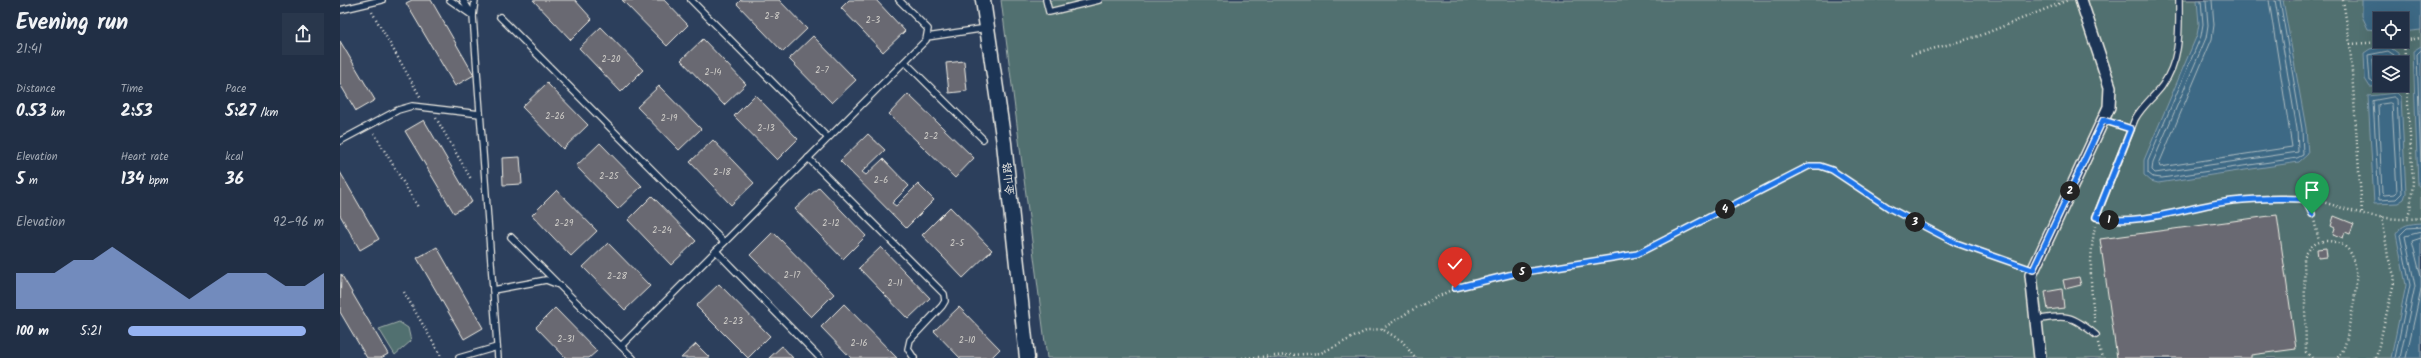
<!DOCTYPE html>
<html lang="en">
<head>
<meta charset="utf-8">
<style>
  :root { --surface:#212f45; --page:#29374c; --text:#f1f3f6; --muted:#a2a9b3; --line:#3e4a5e; --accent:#95b2f1 }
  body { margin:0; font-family:Kalam,"LXGW WenKai TC",sans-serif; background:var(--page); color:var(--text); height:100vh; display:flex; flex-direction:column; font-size:15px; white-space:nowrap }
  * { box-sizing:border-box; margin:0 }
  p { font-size:13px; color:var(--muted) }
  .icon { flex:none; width:22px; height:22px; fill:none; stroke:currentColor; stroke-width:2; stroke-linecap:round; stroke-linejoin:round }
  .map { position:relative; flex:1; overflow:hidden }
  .drawer { display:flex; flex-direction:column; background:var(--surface); width:340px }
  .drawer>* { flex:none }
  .fabs { position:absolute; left:2033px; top:12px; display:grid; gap:8px }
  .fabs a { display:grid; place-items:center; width:36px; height:36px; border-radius:0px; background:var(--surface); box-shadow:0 4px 16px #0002,0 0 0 1px var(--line); font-size:20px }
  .pin { position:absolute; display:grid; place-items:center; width:34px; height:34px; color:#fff; margin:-41px -17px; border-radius:50% 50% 50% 0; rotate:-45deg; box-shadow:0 0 4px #0007 }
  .pin .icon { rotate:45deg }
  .km { position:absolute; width:20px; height:20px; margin:-10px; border-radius:50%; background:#222; color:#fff; font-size:11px; line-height:20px; text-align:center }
  .round { display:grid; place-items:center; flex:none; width:42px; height:42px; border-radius:0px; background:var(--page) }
  .head { display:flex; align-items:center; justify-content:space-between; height:68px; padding:0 16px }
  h1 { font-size:22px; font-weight:700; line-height:30px }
  .metrics { display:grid; grid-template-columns:repeat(3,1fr); gap:6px; height:68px; padding:4px 16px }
  .metrics div { display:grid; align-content:center }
  .metrics b { font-size:17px; font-weight:700 }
  .metrics small { font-size:11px; font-weight:400 }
  .metrics p { font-size:11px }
  .chart { height:112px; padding:8px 16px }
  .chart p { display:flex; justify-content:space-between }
  .chart svg { width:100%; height:72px; margin-top:4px; fill:var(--accent); opacity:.7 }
  ul { padding:0 16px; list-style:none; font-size:13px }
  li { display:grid; grid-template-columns:64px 48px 1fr; align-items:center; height:30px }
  li i { height:10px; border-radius:5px; background:var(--accent) }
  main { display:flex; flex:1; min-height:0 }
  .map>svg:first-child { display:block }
  .green { fill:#51706f; stroke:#a2b0ac; fill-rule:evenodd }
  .water { fill:#3e6985; stroke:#879fad }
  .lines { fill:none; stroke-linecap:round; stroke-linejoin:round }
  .shore { stroke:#abbbc0; stroke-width:1 }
  .building { fill:#696972; stroke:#f4f1e8 }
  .service-casing { stroke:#f4f1e8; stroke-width:8 }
  .minor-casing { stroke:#f4f1e8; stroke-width:14 }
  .tertiary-casing { stroke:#f4f1e8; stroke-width:17 }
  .path { stroke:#f4f1e8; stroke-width:2.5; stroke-dasharray:1 3; stroke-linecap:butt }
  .service { stroke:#1d3557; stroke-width:5.5 }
  .minor { stroke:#1d3557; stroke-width:11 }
  .tertiary { stroke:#1d3557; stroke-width:14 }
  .route-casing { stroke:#fff; stroke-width:8 }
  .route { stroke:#1a73e8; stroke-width:5 }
  .labels { text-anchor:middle; stroke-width:3; stroke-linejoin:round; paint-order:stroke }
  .number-label { font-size:9px; fill:#d1cfca }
  .street-label { font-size:11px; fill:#f4f1e8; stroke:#1d3557 }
</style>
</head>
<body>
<main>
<section class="drawer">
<div class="head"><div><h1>Evening run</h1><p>21:41</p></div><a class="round"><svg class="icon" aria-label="share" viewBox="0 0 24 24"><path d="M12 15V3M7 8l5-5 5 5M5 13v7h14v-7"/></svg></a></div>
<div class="metrics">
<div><p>Distance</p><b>0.53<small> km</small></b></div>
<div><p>Time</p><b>2:53</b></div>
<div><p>Pace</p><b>5:27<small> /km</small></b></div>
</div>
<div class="metrics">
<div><p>Elevation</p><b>5<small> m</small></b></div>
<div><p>Heart rate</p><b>134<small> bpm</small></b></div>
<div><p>kcal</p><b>36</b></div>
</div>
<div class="chart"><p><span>Elevation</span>92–96 m</p>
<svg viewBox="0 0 160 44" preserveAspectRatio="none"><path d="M0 44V22L10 22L20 22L30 14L40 14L50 6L60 14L70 22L80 30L90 38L100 30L110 22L120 22L130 22L140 30L150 30L160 22V44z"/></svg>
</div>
<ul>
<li><b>100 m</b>5:21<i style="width:91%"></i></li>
</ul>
</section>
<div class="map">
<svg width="2081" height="358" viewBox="0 0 2081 358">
  <rect width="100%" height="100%" fill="#2c3f5c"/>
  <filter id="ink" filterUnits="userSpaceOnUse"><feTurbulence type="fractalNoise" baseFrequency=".025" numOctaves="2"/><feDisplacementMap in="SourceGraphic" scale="8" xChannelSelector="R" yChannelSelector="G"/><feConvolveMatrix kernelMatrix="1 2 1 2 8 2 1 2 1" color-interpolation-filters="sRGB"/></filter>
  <g filter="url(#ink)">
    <!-- green -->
    <g class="green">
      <path d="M 661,0 L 2081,0 L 2081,358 L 707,358 ZM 2040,19 L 2062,19 L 2062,41 L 2040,41 ZM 2040,63 L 2062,63 L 2062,85 L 2040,85 Z"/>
      <polygon points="59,322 68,328 71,341 55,355 39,329"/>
    </g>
    <!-- water -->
    <g class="water">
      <polygon points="1857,0 1943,0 1966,128 1968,154 1959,162 1818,183 1811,181 1804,175 1804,160 1857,35 1859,24"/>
      <polygon points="2022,0 2081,0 2081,30 2062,32 2062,19 2040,19 2040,31 2028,29 2022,16"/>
      <polygon points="2048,46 2058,53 2059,63 2040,63 2040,85 2061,85 2030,87 2025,79 2024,53 2030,49"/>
      <polygon points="2081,46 2081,189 2078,185 2073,51"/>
      <polygon points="2057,93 2061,97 2066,193 2064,199 2058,203 2034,204 2028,96"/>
      <path d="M 2081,223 L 2081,358 L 2051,358 L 2066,285 L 2056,234 C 2062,224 2070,224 2081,223 Z"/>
    </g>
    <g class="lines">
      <!-- shore -->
      <g class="shore">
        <polyline points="1861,0 1863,24 1861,36 1808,161 1808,173 1813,177 1822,178 1957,158 1963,155 1962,129 1940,0"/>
        <polyline points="1866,0 1868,25 1866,38 1813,162 1812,170 1815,173 1958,152 1957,129 1935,0"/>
        <polyline points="1872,0 1874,25 1872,39 1819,164 1820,167 1952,147 1929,0"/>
        <polyline points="2081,50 2077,54 2081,167"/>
        <polyline points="2040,78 2034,77 2033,59 2047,56 2050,63"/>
        <polyline points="2040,83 2030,81 2028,55 2048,51 2054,55 2055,63"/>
        <polygon points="2054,97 2057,99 2062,193 2056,199 2039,200 2033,101"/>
        <polygon points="2050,103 2052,104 2057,192 2055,194 2044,195 2042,193 2038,105"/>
        <polyline points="2081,238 2072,241 2081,277"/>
        <polyline points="2055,358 2070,285 2060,235 2067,228 2081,227"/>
        <polyline points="2060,358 2075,286 2065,236 2081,232"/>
        <polyline points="2066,358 2081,289"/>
      </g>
    </g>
    <!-- building -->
    <g class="building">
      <polygon points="72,0 91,0 134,75 115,86 66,3"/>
      <polygon points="193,0 235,0 252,19 231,40"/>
      <polygon points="282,0 324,0 348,25 327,46"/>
      <polygon points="401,0 439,0 467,29 443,52 397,4"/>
      <polygon points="509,0 536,0 565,31 543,52 501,8"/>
      <polygon points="261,27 303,70 281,92 239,48"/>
      <polygon points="473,36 516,80 492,103 449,59"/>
      <polygon points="363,39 406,84 384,105 341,60"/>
      <polygon points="0,41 35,100 16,111 0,84"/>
      <polygon points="624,61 627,91 609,93 606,63"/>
      <polygon points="207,83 248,125 223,149 182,107"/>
      <polygon points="319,86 361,129 339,150 297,107"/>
      <polygon points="568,94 634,158 615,178 549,114"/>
      <polygon points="415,95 458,139 437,160 394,116"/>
      <polygon points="84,120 132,202 114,213 65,131"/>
      <polygon points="528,134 545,150 522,172 526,175 543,159 569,186 552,203 556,206 578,184 594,200 566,228 500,161"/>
      <polygon points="373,140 414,183 391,205 350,162"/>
      <polygon points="260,143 302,186 278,209 236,166"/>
      <polygon points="180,157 182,184 163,185 162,158"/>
      <polygon points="0,172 39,239 20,250 0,215"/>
      <polygon points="479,187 526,236 503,259 455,209"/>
      <polygon points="217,190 257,231 231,256 192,215"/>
      <polygon points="312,196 356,241 331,265 288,220"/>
      <polygon points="610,207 652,250 623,278 582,235"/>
      <polygon points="1937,215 1956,349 1911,355 1911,358 1777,358 1760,239"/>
      <polygon points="1994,216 2014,224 2010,234 2005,232 2003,238 1993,234 1995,228 1991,226"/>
      <polygon points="433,232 494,294 471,317 410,255"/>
      <polygon points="268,243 310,286 285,310 243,267"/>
      <polygon points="97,247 143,328 124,339 77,258"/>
      <polygon points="541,247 590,298 568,319 519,268"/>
      <polygon points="1986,248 1987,257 1978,258 1977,249"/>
      <polygon points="1,274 48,354 41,358 27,358 0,312"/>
      <polygon points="1739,277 1741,285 1725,289 1723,280"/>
      <polygon points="379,284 430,336 408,358 356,306"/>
      <polygon points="1722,289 1724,308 1708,310 1705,292"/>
      <polygon points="504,304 557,358 511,358 481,327"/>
      <polygon points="619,307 660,349 651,358 620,358 594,331"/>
      <polygon points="215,308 257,351 249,358 226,358 196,327"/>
      <polygon points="356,344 370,358 341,358"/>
      <polygon points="442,346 453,358 429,358"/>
    </g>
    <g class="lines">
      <defs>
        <g id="service">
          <polyline points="110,0 133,16 158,358"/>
          <polyline points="123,0 133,16 135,0"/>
          <polyline points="351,0 488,138"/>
          <polyline points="706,0 709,12 759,0"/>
          <polyline points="0,10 42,0"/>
          <polyline points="160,17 384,242"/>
          <polyline points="587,37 647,28"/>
          <polyline points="565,62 643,139"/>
          <polyline points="1763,120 1791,129"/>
          <polyline points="0,141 58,110 72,106 140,114"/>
          <polyline points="468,158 604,294 605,301 602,306 570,340 568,349 574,358"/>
          <path d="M 1756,217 L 1795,119 C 1802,106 1813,98 1822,86 C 1841,59 1839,32 1839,0"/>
          <polyline points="171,237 216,282"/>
          <polyline points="376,251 480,358"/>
          <polyline points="153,290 206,280 219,285 293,358"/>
          <path d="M 1695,320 C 1727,315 1731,314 1756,335"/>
          <polyline points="281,346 586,40 588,29 559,0"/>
          <polyline points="119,358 157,347"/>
        </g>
        <polyline id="minor" points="1700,358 1691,275 1769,107 1770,87 1741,0"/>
        <polyline id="tertiary" points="643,0 664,143 687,358"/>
      </defs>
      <!-- service casing -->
      <use href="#service" class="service-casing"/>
      <!-- minor casing -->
      <use href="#minor" class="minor-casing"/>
      <!-- tertiary casing -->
      <use href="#tertiary" class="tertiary-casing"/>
      <!-- path -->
      <g class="path">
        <polyline points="2003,0 2010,44 2022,213"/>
        <polyline points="32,12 81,98"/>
        <polyline points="2062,41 2081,38"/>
        <polyline points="2064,41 2073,183 2070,210 2067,220"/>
        <polyline points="2010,44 2057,41"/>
        <polyline points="1571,55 1639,36 1728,0"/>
        <polyline points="96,118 131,179"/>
        <polyline points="34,133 78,207"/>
        <polyline points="1965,200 1973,215 1979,241"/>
        <path d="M 1764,219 L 1776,222 C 1839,212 1900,195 1965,199 C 1981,200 1994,206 2009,210 C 2031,217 2058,221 2081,218"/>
        <polyline points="64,292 102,358"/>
        <path d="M 1755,322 C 1750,289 1749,258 1755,226"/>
        <polyline points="1042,329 1070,311 1115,288 1173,274 1297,254 1469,167 1481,166 1492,170 1549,208 1616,243 1682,265"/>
        <polyline points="1758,343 1762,358"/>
        <polyline points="902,358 981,353 1028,330 1042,329 1062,341 1075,358"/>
        <path d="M 1972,358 L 1966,352 L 1964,258 C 1969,248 1975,241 1986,241 C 2029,241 2015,297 2010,321 C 2007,333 2007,349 1997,358"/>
        <polyline points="2036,358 2055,278 2048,257 2042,216"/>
      </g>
      <!-- service -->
      <use href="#service" class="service"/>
      <!-- minor -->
      <use href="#minor" class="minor"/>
      <!-- tertiary -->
      <use href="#tertiary" class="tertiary"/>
    </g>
  </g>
  <g class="lines" filter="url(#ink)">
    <defs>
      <path id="route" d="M 1115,288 L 1173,274 L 1297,254 L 1469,166 L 1480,166 L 1492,170 L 1549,208 L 1616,243 L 1693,270 L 1763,120 L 1791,129 L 1756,217 C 1800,227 1848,206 1892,201 C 1916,198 1941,198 1965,199 L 1972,214"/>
    </defs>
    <!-- route casing -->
    <use href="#route" class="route-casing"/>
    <!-- route -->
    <use href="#route" class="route"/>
  </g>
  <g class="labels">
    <!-- number labels -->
    <g class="number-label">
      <text x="432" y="19">2-8</text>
      <text x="533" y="23">2-3</text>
      <text x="271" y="62">2-20</text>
      <text x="482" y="73">2-7</text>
      <text x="373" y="75">2-14</text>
      <text x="215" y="119">2-26</text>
      <text x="329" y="121">2-19</text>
      <text x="426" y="131">2-13</text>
      <text x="591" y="139">2-2</text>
      <text x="382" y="175">2-18</text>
      <text x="269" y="179">2-25</text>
      <text x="541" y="183">2-6</text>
      <text x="224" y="226">2-29</text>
      <text x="491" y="226">2-12</text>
      <text x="322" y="233">2-24</text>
      <text x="617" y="246">2-5</text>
      <text x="452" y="278">2-17</text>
      <text x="277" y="279">2-28</text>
      <text x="555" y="286">2-11</text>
      <text x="393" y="324">2-23</text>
      <text x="226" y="342">2-31</text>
      <text x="627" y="343">2-10</text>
      <text x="519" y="346">2-16</text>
    </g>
    <!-- street labels -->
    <g class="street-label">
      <text transform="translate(668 179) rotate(-96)" y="4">金山路</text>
    </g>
  </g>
</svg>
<div class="fabs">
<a><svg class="icon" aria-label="locate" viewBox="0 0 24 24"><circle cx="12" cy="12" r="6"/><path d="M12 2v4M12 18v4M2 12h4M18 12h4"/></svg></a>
<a><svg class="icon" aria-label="layers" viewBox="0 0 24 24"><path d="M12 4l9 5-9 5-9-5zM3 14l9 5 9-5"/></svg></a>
</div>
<div class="pin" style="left:1972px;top:214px;background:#1e9e55"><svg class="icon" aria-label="arrive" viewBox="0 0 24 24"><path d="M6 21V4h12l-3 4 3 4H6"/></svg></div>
<div class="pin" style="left:1115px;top:288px;background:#d93025"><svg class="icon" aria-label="check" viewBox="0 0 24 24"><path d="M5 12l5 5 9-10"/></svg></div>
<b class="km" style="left:1769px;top:220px">1</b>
<b class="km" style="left:1730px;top:191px">2</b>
<b class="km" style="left:1575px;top:222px">3</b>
<b class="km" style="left:1385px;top:209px">4</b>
<b class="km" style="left:1182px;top:272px">5</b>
</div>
</main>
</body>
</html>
